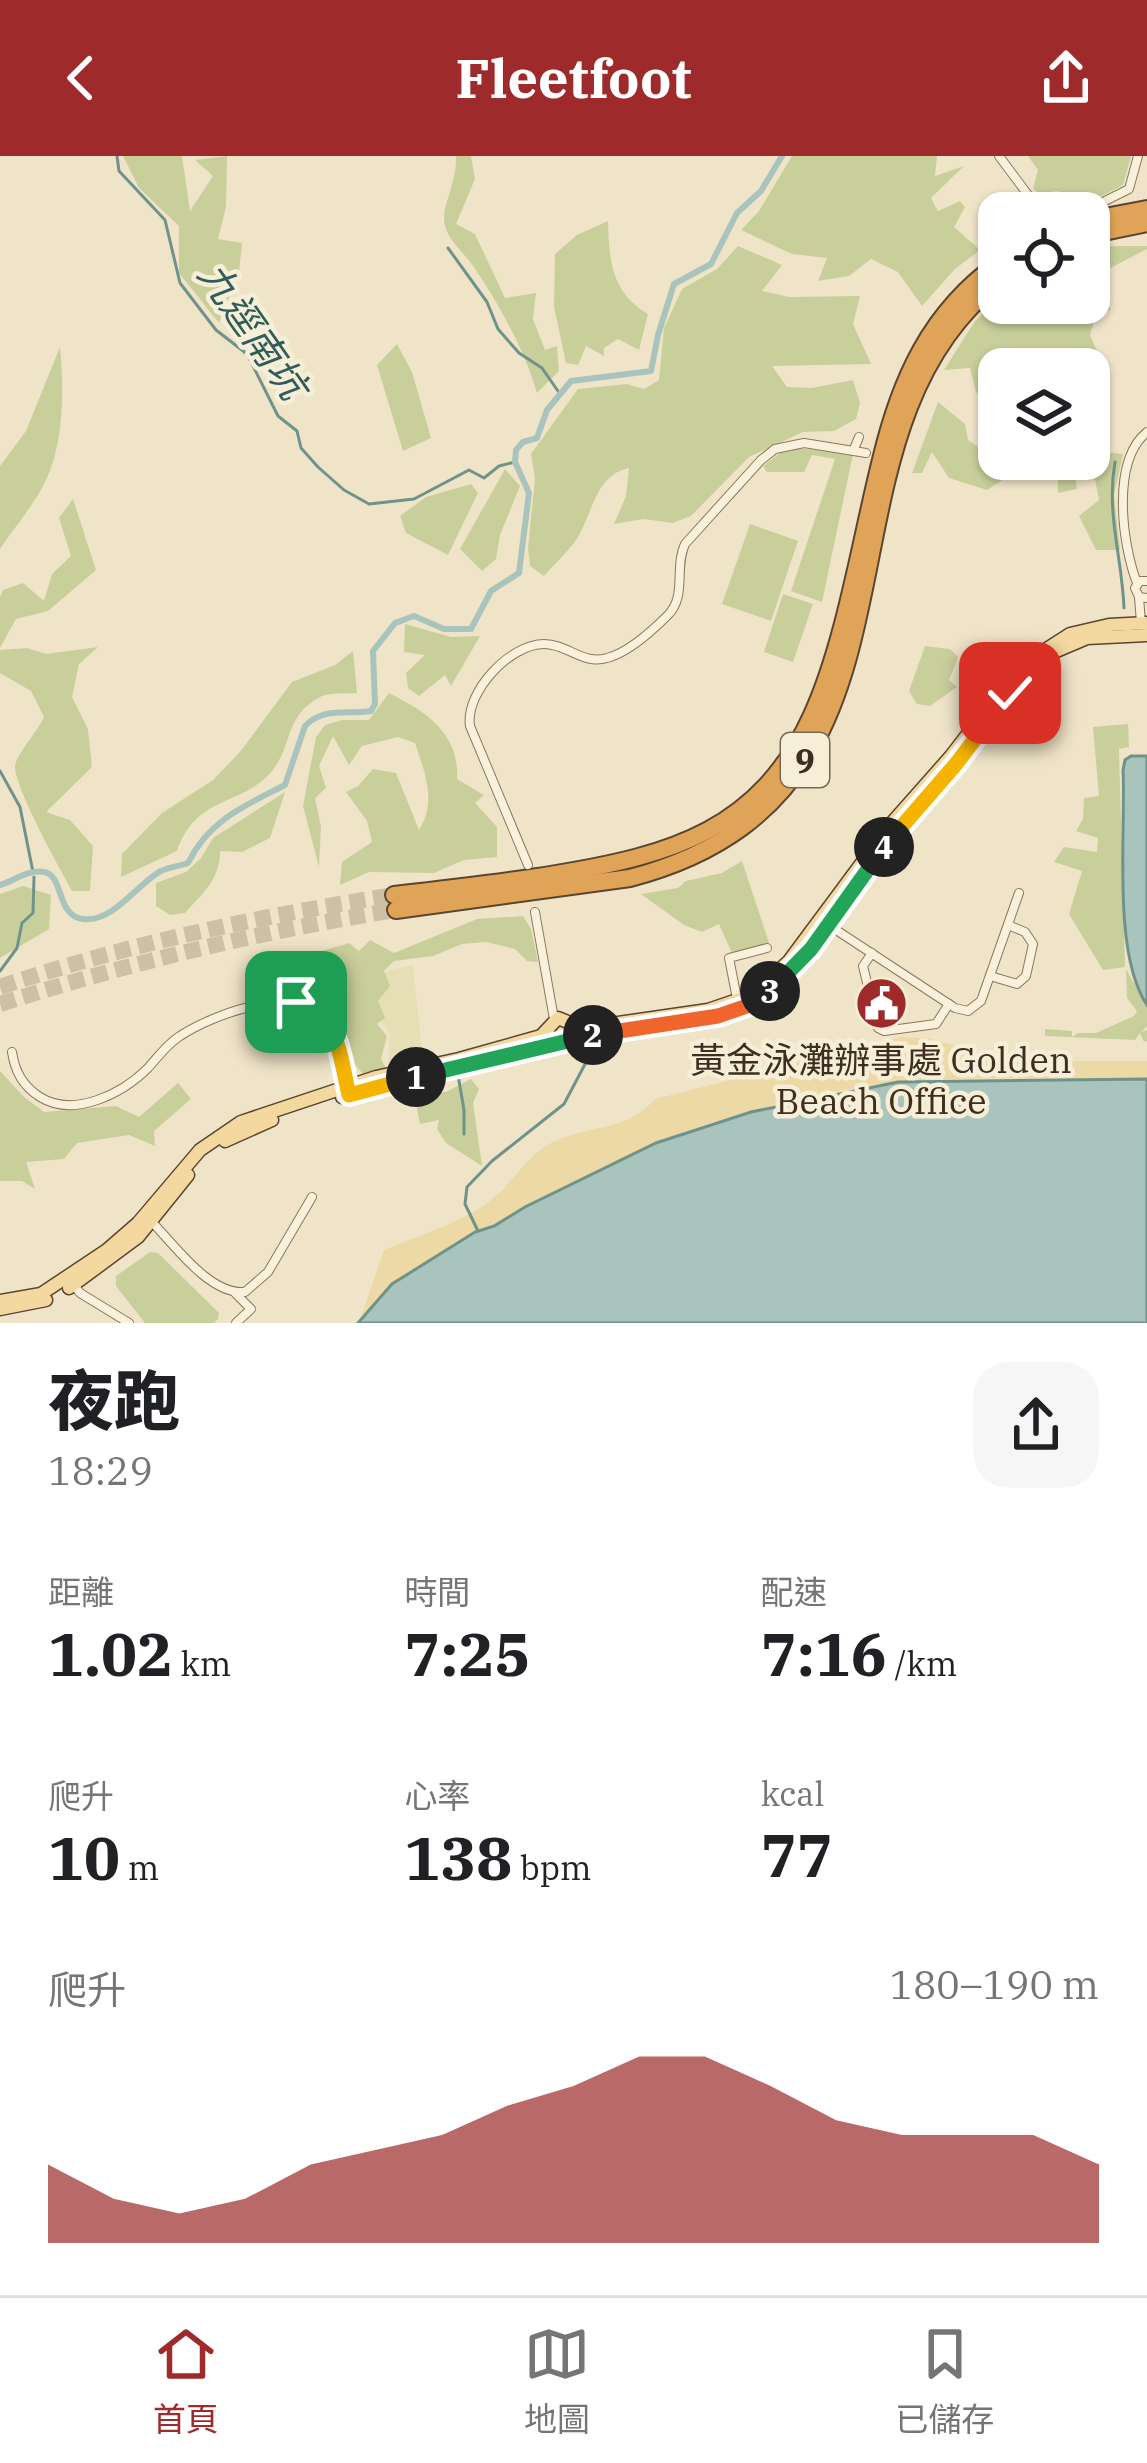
<!DOCTYPE html>
<html lang="zh-TW">
<head>
<meta charset="utf-8">
<style>
  :root { --surface:#fff; --page:#f6f6f6; --text:#202124; --muted:#757577; --line:#e0e0e0; --accent:#9e2a2b }
  body { margin:0; font-family:"IBM Plex Serif","Noto Sans TC",serif; background:var(--page); color:var(--text); height:100vh; display:flex; flex-direction:column; font-size:45px; white-space:nowrap }
  * { box-sizing:border-box; margin:0 }
  p { font-size:39px; color:var(--muted) }
  .icon { flex:none; width:66px; height:66px; fill:none; stroke:currentColor; stroke-width:2; stroke-linecap:round; stroke-linejoin:round }
  .map { position:relative; height:1167px; overflow:hidden }
  .details { display:flex; flex-direction:column; background:var(--surface); flex:1 }
  .details>* { flex:none }
  .buttons { position:absolute; left:978px; top:36px; display:grid; gap:24px }
  .buttons a { display:grid; place-items:center; width:132px; height:132px; border-radius:24px; background:var(--surface); box-shadow:0 3px 9px #0004; font-size:60px }
  .pin { position:absolute; display:grid; place-items:center; width:102px; height:102px; color:#fff; margin:-51px; border-radius:24px; box-shadow:0 6px 18px #0006 }
  .km { position:absolute; width:60px; height:60px; margin:-30px; border-radius:50%; background:#222; color:#fff; font-size:33px; line-height:60px; text-align:center }
  .round { display:grid; place-items:center; flex:none; width:126px; height:126px; border-radius:36px; background:var(--page) }
  .overview { display:flex; align-items:center; justify-content:space-between; height:204px; padding:0 48px }
  h1 { font-size:66px; font-weight:800; line-height:90px }
  .figures { display:grid; grid-template-columns:repeat(3,1fr); gap:18px; height:204px; padding:12px 48px }
  .figures div { display:grid; align-content:center }
  .figures b { font-size:60px; font-weight:800 }
  .figures small { font-size:33px; font-weight:400 }
  .figures p { font-size:33px }
  .chart { height:336px; padding:24px 48px }
  .chart p { display:flex; justify-content:space-between }
  .chart svg { width:100%; height:216px; margin-top:12px; fill:var(--accent); opacity:.7 }
  header { display:flex; justify-content:space-between; align-items:center; height:156px; padding:0 48px; background:var(--accent); color:#fff; font-size:54px; font-weight:800 }
  .tabs { display:flex; justify-content:space-around; align-items:center; height:168px; border-top:3px solid var(--line); background:var(--surface); font-size:33px; color:var(--muted) }
  .tabs a { display:grid; justify-items:center; gap:6px }
  .tabs .current { color:var(--accent) }
  .map>svg:first-child { display:block }
  .farmland { fill:#e6deb5 }
  .green { fill:#c9cf9b }
  .sand { fill:#ecd9a5 }
  .water { fill:#a9c4bc; stroke:#6f938a; stroke-width:3 }
  .lines { fill:none; stroke-linecap:round; stroke-linejoin:round }
  .stream { stroke:#6f938a; stroke-width:3 }
  .canal { stroke:#a9c4bc; stroke-width:6 }
  .highway-tunnel { stroke:#ccc0a6; stroke-width:16; stroke-dasharray:16 8; stroke-linecap:butt }
  .street-casing { stroke:#8d765c; stroke-width:10 }
  .primary-casing { stroke:#5b4430; stroke-width:15 }
  .highway-casing { stroke:#5b4430; stroke-width:20 }
  .street { stroke:#faf1dc; stroke-width:8 }
  .primary { stroke:#f3d9a0; stroke-width:12 }
  .highway { stroke:#e0a458; stroke-width:16 }
  .split-1-casing { stroke:#fff; stroke-width:24 }
  .split-2-casing { stroke:#fff; stroke-width:24 }
  .split-3-casing { stroke:#fff; stroke-width:24 }
  .split-4-casing { stroke:#fff; stroke-width:24 }
  .split-5-casing { stroke:#fff; stroke-width:24 }
  .split-1 { stroke:#f5b400; stroke-width:15 }
  .split-2 { stroke:#22a559; stroke-width:15 }
  .split-3 { stroke:#f0652b; stroke-width:15 }
  .split-4 { stroke:#22a559; stroke-width:15 }
  .split-5 { stroke:#f5b400; stroke-width:15 }
  .labels { text-anchor:middle; stroke-width:9; stroke-linejoin:round; paint-order:stroke }
  .shield { fill:#f7eed8; stroke:#756857; stroke-width:3 }
  .shield-label { font-size:33px; font-weight:bold; fill:#3d2e20 }
  .poi-label { font-size:36px; fill:#3d2e20; stroke:#f7eed8 }
  .water-label { font-size:39px; font-style:italic; fill:#2f5d5a; stroke:#f7eed8 }
</style>
</head>
<body>
<header><svg class="icon" aria-label="back" viewBox="0 0 24 24"><path d="M15 5l-7 7 7 7"/></svg>Fleetfoot<svg class="icon" aria-label="share" viewBox="0 0 24 24"><path d="M12 15V3M7 8l5-5 5 5M5 13v7h14v-7"/></svg></header>
<div class="map">
<svg width="1147" height="1167" viewBox="0 0 1147 1167">
  <rect width="100%" height="100%" fill="#f0e4c8"/>
  <!-- farmland -->
  <polygon class="farmland" points="413,809 423,905 388,910 390,879 372,849 379,822 390,814"/>
  <!-- green -->
  <g class="green">
    <polygon points="123,0 182,0 190,55 213,20 195,4 227,0 226,51 218,83 242,87 239,116 219,167 179,117 179,70 139,32"/>
    <path d="M 456,0 L 471,0 L 475,23 L 456,68 L 475,78 L 505,142 L 536,137 L 533,163 L 545,194 L 557,190 L 559,215 L 537,237 C 524,193 500,150 474,111 C 464,96 445,83 444,64 C 443,47 457,26 456,0 Z"/>
    <polygon points="792,0 937,0 935,20 964,10 931,42 938,55 960,45 965,51 954,71 980,94 955,113 922,150 898,116 871,103 849,120 818,125 827,102 792,98 741,74 759,55"/>
    <polygon points="1028,0 1131,0 1123,29 1094,44 1065,52 1059,35 1038,37 1033,32 1038,14"/>
    <path d="M 608,65 C 609,104 611,136 648,158 L 639,194 L 618,183 L 604,192 L 604,200 L 586,190 L 578,209 L 566,207 L 554,151 L 555,98 L 577,79 Z"/>
    <path d="M 738,90 L 782,109 L 762,135 L 789,141 L 860,140 L 853,168 L 871,208 L 772,210 L 787,231 L 812,232 L 853,224 L 860,247 L 856,263 L 834,275 L 803,276 L 749,301 L 691,360 L 673,367 L 643,363 L 614,368 L 626,340 L 629,312 C 596,319 593,355 578,381 C 569,395 555,407 544,420 L 530,410 L 528,392 L 535,322 L 531,298 L 578,233 L 627,228 L 644,233 L 659,224 L 664,172 L 682,133 L 717,113 Z"/>
    <polygon points="1105,90 1147,90 1147,93 1091,122 1111,154 1096,158 1090,179 1100,202 1089,205 1084,213 999,213 999,256 976,236 970,212 944,214 975,165 999,144 1089,147 1089,95"/>
    <polygon points="397,188 412,216 431,282 403,295 377,209"/>
    <path d="M 60,191 C 64,231 64,285 47,322 C 35,348 16,369 0,393 L 0,310 L 26,275 Z"/>
    <polygon points="938,246 965,268 968,284 1002,307 1061,303 1067,309 1084,306 1095,295 1123,298 1114,339 1120,394 1096,394 1079,360 1099,344 1095,323 1075,318 1077,333 1058,337 1058,322 1050,313 1004,323 987,334 949,322 932,296 922,317 912,317"/>
    <polygon points="797,292 853,298 822,446 791,435 835,303 812,299 804,316 767,316 763,310 780,297"/>
    <polygon points="505,313 520,330 500,379 496,403 482,415 460,393"/>
    <polygon points="471,328 478,337 448,399 406,377 400,360 426,341"/>
    <polygon points="73,343 96,414 48,455 16,463 0,492 0,441 3,434 23,427 44,445 52,418 71,400 59,362"/>
    <polygon points="750,368 798,385 771,465 722,448"/>
    <polygon points="783,438 813,448 793,506 764,496"/>
    <polygon points="405,468 451,481 480,480 451,530 445,519 419,540 408,532 406,517 425,499 404,496"/>
    <polygon points="925,490 950,493 958,501 949,524 957,531 930,550 917,548 909,535"/>
    <path d="M 98,491 L 79,508 L 72,541 L 88,573 L 92,611 L 46,656 L 70,664 L 93,690 L 90,735 L 72,735 C 60,713 15,632 15,611 C 15,600 38,575 44,561 L 31,535 L 0,517 L 0,494 L 27,492 L 46,498 Z"/>
    <path d="M 353,495 L 357,537 C 346,538 329,536 320,541 C 286,559 292,587 275,611 C 247,651 197,636 177,695 L 121,721 L 122,698 L 162,657 L 213,624 L 240,596 L 292,526 L 335,509 Z"/>
    <path d="M 389,537 C 425,555 460,577 457,623 L 484,639 L 475,647 L 497,671 L 497,701 L 464,704 L 434,717 L 369,716 L 340,729 L 342,706 L 372,686 L 367,665 L 346,636 L 358,630 L 373,613 L 396,617 L 419,674 C 437,646 425,617 415,587 L 398,581 L 362,590 L 349,609 L 333,580 L 319,610 L 326,632 L 315,642 L 321,670 L 319,711 L 303,650 L 316,581 L 325,569 L 342,564 L 369,564 Z"/>
    <polygon points="1128,568 1129,591 1119,593 1125,811 1103,814 1069,758 1082,715 1054,706 1064,691 1097,696 1098,682 1076,675 1083,663 1084,642 1099,640 1093,571"/>
    <path d="M 285,636 L 270,682 L 242,696 L 220,695 C 220,723 203,737 185,757 L 170,759 L 156,750 L 156,727 L 186,716 L 201,702 L 213,682 Z"/>
    <polygon points="742,705 769,787 732,797 719,768 702,776 684,769 641,738 678,732 686,725 722,717"/>
    <polygon points="23,730 51,739 49,773 0,802 0,738"/>
    <polygon points="523,760 531,773 538,806 527,805 515,793 486,786 462,788 433,800 394,805 384,815 390,830 378,845 385,862 377,868 387,880 381,903 386,912 364,919 351,904 349,884 329,850 332,835 322,795 349,787 359,795 370,784 394,797 477,763"/>
    <polygon points="1126,813 1147,851 1147,870 1141,876 1147,874 1147,885 1144,886 1140,877 1135,884 1045,880 1045,873 1072,875 1072,881 1078,877 1096,877 1134,860 1137,855 1127,842"/>
    <polygon points="0,915 24,941 44,956 116,950 139,961 178,927 191,943 154,975 155,990 129,979 77,987 64,1003 26,1006 35,1033 22,1025 0,1025"/>
    <polygon points="471,923 479,933 473,947 482,1010 446,987 437,973 439,964 420,968 414,937 446,936"/>
    <polygon points="150,1096 158,1097 219,1157 218,1163 214,1167 145,1167 116,1130 116,1120"/>
  </g>
  <!-- sand -->
  <path class="sand" d="M 901,881 L 928,882 L 1011,905 L 1147,905 L 1147,923 C 1065,924 981,919 899,926 C 830,933 723,959 659,986 C 628,999 600,1018 569,1032 C 494,1067 419,1100 361,1161 L 384,1094 C 417,1080 457,1068 486,1048 C 512,1030 527,997 555,985 C 591,969 628,975 655,943 Z"/>
  <!-- water -->
  <g class="water">
    <path d="M 1131,600 L 1147,600 L 1147,849 C 1112,797 1126,677 1123,614 L 1125,604 Z"/>
    <polygon points="1147,923 1147,1167 358,1167 392,1128 475,1076 494,1070 525,1051 656,987 751,956 898,926"/>
  </g>
  <g class="lines">
    <!-- stream -->
    <g class="stream">
      <polyline points="117,0 119,15 165,64 180,127 216,174 247,198 278,260 297,275 301,292 318,311 344,334 369,348 414,343 469,314 484,322 499,310 515,306"/>
      <polyline points="448,92 487,146 498,173 519,197 542,212 560,238"/>
      <path d="M 1115,306 C 1106,357 1122,401 1124,452"/>
      <polyline points="0,615 20,651 33,716"/>
      <polyline points="0,815 17,792 22,767 33,757 34,721"/>
      <polyline points="458,919 464,954 464,978"/>
      <polyline points="478,1075 465,1048 467,1031 492,1005 564,948 593,893"/>
    </g>
    <!-- canal -->
    <path class="canal" d="M 0,729 C 14,725 28,713 44,716 C 64,719 56,760 83,763 C 113,767 138,727 161,715 C 169,711 180,710 188,707 C 209,664 244,650 285,629 L 305,570 C 325,550 347,559 371,555 L 375,548 L 373,495 L 395,467 L 414,460 L 444,473 L 471,473 L 491,435 L 519,417 L 529,337 L 515,306 L 516,294 L 523,286 L 537,282 L 547,254 L 571,225 L 651,215 L 658,179 L 674,128 L 711,108 L 737,57 L 761,35 L 782,0"/>
    <!-- highway-tunnel -->
    <g class="highway-tunnel">
      <path d="M 0,831 C 127,788 261,760 394,739"/>
      <path d="M 0,848 C 129,807 262,775 396,754"/>
    </g>
    <defs>
      <g id="street">
        <polyline points="999,0 1037,51 1047,57"/>
        <polyline points="1067,57 1099,48 1129,33 1138,0"/>
        <polyline points="854,293 859,281"/>
        <polyline points="1147,425 1140,425 1135,432 1139,441 1147,442"/>
        <path d="M 1137,427 C 1122,388 1111,305 1147,276"/>
        <polyline points="1139,441 1141,467"/>
        <path d="M 528,709 L 470,570 C 465,536 510,488 544,488 C 568,488 582,509 607,502 C 627,497 653,474 668,459 C 687,440 674,411 685,388 L 761,304 L 775,293 L 804,287 L 866,297"/>
        <polyline points="535,756 554,863"/>
        <polyline points="827,768 955,852 968,855 981,845 1019,737"/>
        <polyline points="872,797 863,810 878,872 884,875 936,868 949,848"/>
        <polyline points="990,820 1017,828 1026,820 1033,788 1025,776 1008,769"/>
        <polyline points="739,853 729,802 767,792"/>
        <path d="M 12,896 C 15,916 23,930 40,941 C 74,962 122,938 148,912 C 158,901 167,888 180,880 C 212,859 295,827 326,862 C 340,879 342,910 347,931"/>
        <path d="M 150,1064 C 174,1088 209,1139 245,1136 L 268,1116 L 312,1041"/>
        <polyline points="73,1128 80,1137 129,1167"/>
        <polyline points="236,1138 251,1153 236,1167"/>
      </g>
      <g id="primary">
        <polyline points="912,655 956,608 1010,537 1054,496 1087,482 1147,479"/>
        <polyline points="767,838 811,793 881,695"/>
        <polyline points="547,876 553,886 692,864"/>
        <polyline points="459,912 553,886"/>
        <polyline points="342,941 398,925"/>
        <polyline points="225,985 272,964"/>
        <polyline points="69,1132 138,1081 188,1019"/>
        <polyline points="0,1145 41,1138 107,1094 138,1067 200,994 241,966 376,921 459,903 541,880 558,862 575,869 597,870 708,854 752,839 789,805 890,669 951,600 1020,510 1070,478 1109,469 1147,467"/>
        <polyline points="0,1153 46,1144"/>
      </g>
      <g id="highway">
        <polyline points="1089,64 1147,53"/>
        <polyline points="1089,79 1147,67"/>
        <path d="M 394,739 C 448,733 502,727 556,718 C 671,699 760,674 812,559 C 845,487 861,383 881,304 C 900,224 930,156 999,107"/>
        <path d="M 396,754 L 630,722 C 957,637 793,288 999,125"/>
      </g>
    </defs>
    <!-- street casing -->
    <use href="#street" class="street-casing"/>
    <!-- primary casing -->
    <use href="#primary" class="primary-casing"/>
    <!-- highway casing -->
    <use href="#highway" class="highway-casing"/>
    <!-- street -->
    <use href="#street" class="street"/>
    <!-- primary -->
    <use href="#primary" class="primary"/>
    <!-- highway -->
    <use href="#highway" class="highway"/>
  </g>
  <g class="lines">
    <defs>
      <path id="split-1" d="M 296,846 C 339,856 340,902 349,939 L 416,921"/>
      <polyline id="split-2" points="416,921 593,879"/>
      <polyline id="split-3" points="593,879 718,860 747,850 770,835"/>
      <polyline id="split-4" points="770,835 811,793 884,691"/>
      <polyline id="split-5" points="884,691 956,608 1010,537"/>
    </defs>
    <!-- split-1 casing -->
    <use href="#split-1" class="split-1-casing"/>
    <!-- split-2 casing -->
    <use href="#split-2" class="split-2-casing"/>
    <!-- split-3 casing -->
    <use href="#split-3" class="split-3-casing"/>
    <!-- split-4 casing -->
    <use href="#split-4" class="split-4-casing"/>
    <!-- split-5 casing -->
    <use href="#split-5" class="split-5-casing"/>
    <!-- split-1 -->
    <use href="#split-1" class="split-1"/>
    <!-- split-2 -->
    <use href="#split-2" class="split-2"/>
    <!-- split-3 -->
    <use href="#split-3" class="split-3"/>
    <!-- split-4 -->
    <use href="#split-4" class="split-4"/>
    <!-- split-5 -->
    <use href="#split-5" class="split-5"/>
  </g>
  <!-- icons -->
  <defs>
    <symbol id="civic-disc" viewBox="-11 -11 22 22"><circle r="9.5" fill="#9e2a2b" stroke="#f7eed8"/><path d="M-.6-6.5H3V-4.5H.6V-3L4-1V1h2V6H-6V1h2V-1L-.6-3ZM-1.2 2.5V6h2.4V2.5Z" fill="#fff"/></symbol>
  </defs>
  <g fill-rule="evenodd">
    <use href="#civic-disc" x="852" y="818" width="59" height="59"/>
  </g>
  <g class="labels">
    <!-- shield labels -->
    <rect class="shield" x="781" y="577" width="48" height="54" rx="9"/>
    <g class="shield-label">
      <text x="805" y="616">9</text>
    </g>
    <!-- poi labels -->
    <g class="poi-label">
      <text x="881" y="917">黃金泳灘辦事處 Golden<tspan x="881" dy="41">Beach Office</tspan></text>
    </g>
    <!-- water labels -->
    <g class="water-label">
      <text transform="translate(253 174) rotate(55)" y="14">九逕南坑</text>
    </g>
  </g>
</svg>
<div class="buttons">
<a><svg class="icon" aria-label="locate" viewBox="0 0 24 24"><circle cx="12" cy="12" r="6"/><path d="M12 2v4M12 18v4M2 12h4M18 12h4"/></svg></a>
<a><svg class="icon" aria-label="layers" viewBox="0 0 24 24"><path d="M12 4l9 5-9 5-9-5zM3 14l9 5 9-5"/></svg></a>
</div>
<div class="pin" style="left:296px;top:846px;background:#1e9e55"><svg class="icon" aria-label="arrive" viewBox="0 0 24 24"><path d="M6 21V4h12l-3 4 3 4H6"/></svg></div>
<div class="pin" style="left:1010px;top:537px;background:#d93025"><svg class="icon" aria-label="check" viewBox="0 0 24 24"><path d="M5 12l5 5 9-10"/></svg></div>
<b class="km" style="left:416px;top:921px">1</b>
<b class="km" style="left:593px;top:879px">2</b>
<b class="km" style="left:770px;top:835px">3</b>
<b class="km" style="left:884px;top:691px">4</b>
</div>
<section class="details">
<div class="overview"><div><h1>夜跑</h1><p>18:29</p></div><a class="round"><svg class="icon" aria-label="share" viewBox="0 0 24 24"><path d="M12 15V3M7 8l5-5 5 5M5 13v7h14v-7"/></svg></a></div>
<div class="figures">
<div><p>距離</p><b>1.02<small> km</small></b></div>
<div><p>時間</p><b>7:25</b></div>
<div><p>配速</p><b>7:16<small> /km</small></b></div>
</div>
<div class="figures">
<div><p>爬升</p><b>10<small> m</small></b></div>
<div><p>心率</p><b>138<small> bpm</small></b></div>
<div><p>kcal</p><b>77</b></div>
</div>
<div class="chart"><p><span>爬升</span>180–190 m</p>
<svg viewBox="0 0 160 44" preserveAspectRatio="none"><path d="M0 44V28L10 35L20 38L30 35L40 28L50 25L60 22L70 16L80 12L90 6L100 6L110 12L120 19L130 22L140 22L150 22L160 28V44z"/></svg>
</div>
</section>
<nav class="tabs">
<a class="current"><svg class="icon" aria-label="home" viewBox="0 0 24 24"><path d="M3 11l9-7 9 7M6 9v11h12V9"/></svg>首頁</a>
<a><svg class="icon" aria-label="map" viewBox="0 0 24 24"><path d="M3 6l6-2 6 2 6-2v14l-6 2-6-2-6 2zM9 4v14M15 6v14"/></svg>地圖</a>
<a><svg class="icon" aria-label="saved" viewBox="0 0 24 24"><path d="M7 4h10v16l-5-4-5 4z"/></svg>已儲存</a>
</nav>
</body>
</html>
